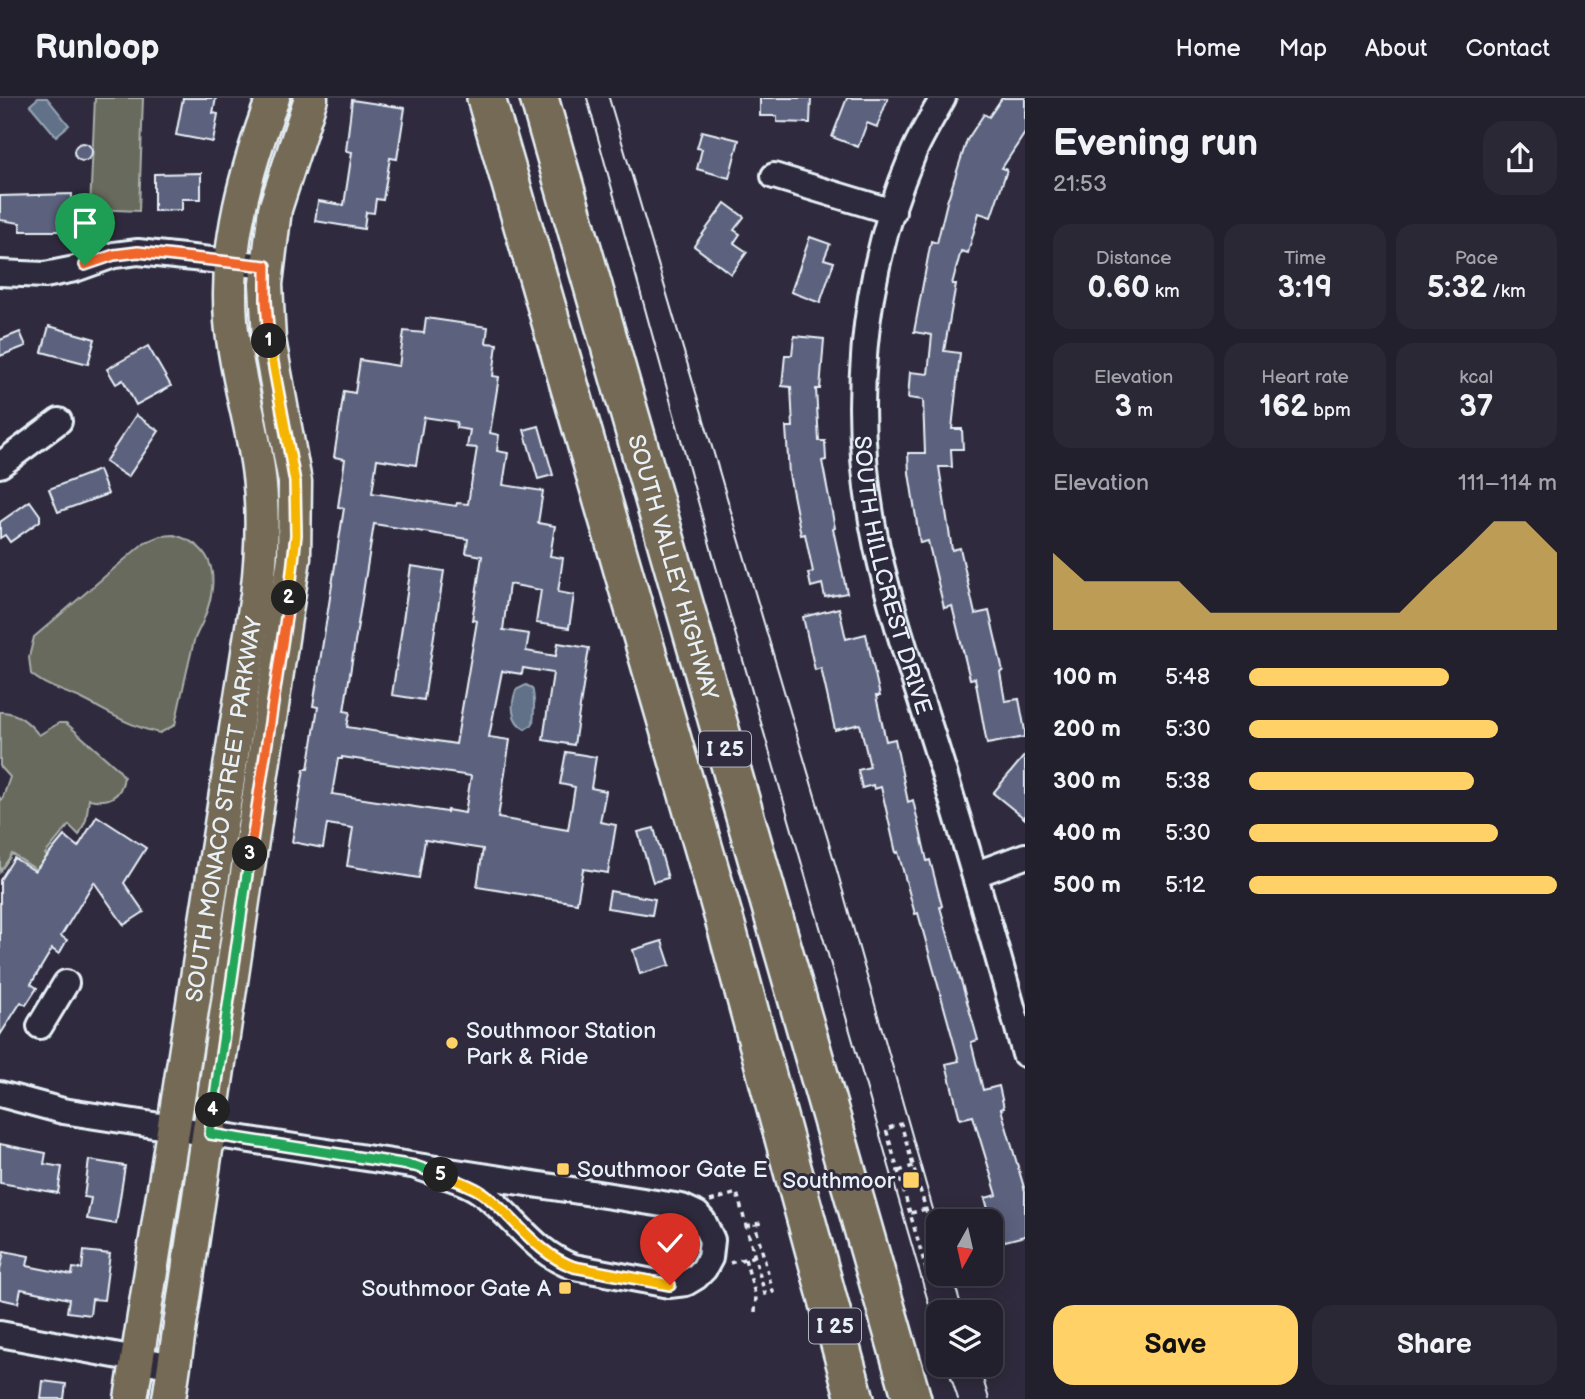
<!DOCTYPE html>
<html lang="en">
<head>
<meta charset="utf-8">
<style>
  :root { --surface:#23202e; --page:#2b2836; --text:#f1f3f6; --muted:#a3a3aa; --line:#403e4a; --accent:#ffd166 }
  body { margin:0; font-family:"Balsamiq Sans",sans-serif; background:var(--page); color:var(--text); height:100vh; display:flex; flex-direction:column; font-size:26px; white-space:nowrap }
  * { box-sizing:border-box; margin:0 }
  p { font-size:23px; color:var(--muted) }
  .icon { flex:none; width:38px; height:38px; fill:none; stroke:currentColor; stroke-width:2; stroke-linecap:round; stroke-linejoin:round }
  .map { position:relative; flex:1; overflow:hidden }
  .sheet { display:flex; flex-direction:column; background:var(--surface); width:560px }
  .sheet>* { flex:none }
  .needle { width:46px; rotate:188deg }
  .fabs { position:absolute; left:926px; top:1111px; display:grid; gap:14px }
  .fabs a { display:grid; place-items:center; width:77px; height:77px; border-radius:14px; background:var(--surface); box-shadow:0 4px 18px #0003,0 0 0 2px var(--line); font-size:35px }
  .pin { position:absolute; display:grid; place-items:center; width:60px; height:60px; color:#fff; margin:-72px -30px; border-radius:50% 50% 50% 0; rotate:-45deg; box-shadow:0 0 7px #0007 }
  .pin .icon { rotate:45deg }
  .km { position:absolute; width:35px; height:35px; margin:-18px; border-radius:50%; background:#222; color:#fff; font-size:19px; line-height:35px; text-align:center }
  .round { display:grid; place-items:center; flex:none; width:74px; height:74px; border-radius:21px; background:var(--page) }
  .summary { display:flex; align-items:center; justify-content:space-between; height:119px; padding:0 28px }
  h1 { font-size:38px; font-weight:700; line-height:52px }
  .metrics { display:grid; grid-template-columns:repeat(3,1fr); gap:10px; height:119px; padding:7px 28px }
  .metrics div { display:grid; align-content:center; border-radius:18px; background:var(--page); text-align:center }
  .metrics b { font-size:30px; font-weight:700 }
  .metrics small { font-size:19px; font-weight:400 }
  .metrics p { font-size:19px }
  .chart { height:196px; padding:14px 28px }
  .chart p { display:flex; justify-content:space-between }
  .chart svg { width:100%; height:126px; margin-top:7px; fill:var(--accent); opacity:.7 }
  .cta { display:flex; gap:14px; margin-top:auto; padding:14px 28px }
  .cta a { flex:1; height:80px; border-radius:21px; background:var(--accent); color:#111; font-size:28px; font-weight:700; line-height:80px; text-align:center }
  .cta a+a { background:var(--page); color:var(--text) }
  ul { padding:0 28px; list-style:none; font-size:23px }
  li { display:grid; grid-template-columns:112px 84px 1fr; align-items:center; height:52px }
  li i { height:18px; border-radius:9px; background:var(--accent) }
  header { display:flex; align-items:center; gap:42px; box-sizing:border-box; height:98px; padding:0 35px; background:var(--surface); border-bottom:2px solid var(--line) }
  header strong { font-size:33px }
  nav { display:flex; gap:38px; margin-inline-start:auto; font-size:24px }
  main { display:flex; flex:1; min-height:0 }
  .map>svg:first-child { display:block }
  .green { fill:#676b5d; stroke:#a8aeaa; stroke-width:2 }
  .water { fill:#607188; stroke:#96a4b5; stroke-width:2 }
  .building { fill:#5c627e; stroke:#e8f1f8; stroke-width:2; fill-rule:evenodd }
  .lines { fill:none; stroke-linecap:round; stroke-linejoin:round }
  .minor-casing { stroke:#e8f1f8; stroke-width:30 }
  .major-casing { stroke:#e8f1f8; stroke-width:37 }
  .highway-casing { stroke:#e8f1f8; stroke-width:42 }
  .path { stroke:#e8f1f8; stroke-width:3.5; stroke-dasharray:5 5; stroke-linecap:butt }
  .minor { stroke:#2f2a3d; stroke-width:24 }
  .major { stroke:#746b55; stroke-width:32 }
  .highway { stroke:#746b55; stroke-width:37 }
  .tram { stroke:#e8f1f8; stroke-width:2 }
  .split-1-casing { stroke:#fff; stroke-width:14 }
  .split-2-casing { stroke:#fff; stroke-width:14 }
  .split-3-casing { stroke:#fff; stroke-width:14 }
  .split-4-casing { stroke:#fff; stroke-width:14 }
  .split-5-casing { stroke:#fff; stroke-width:14 }
  .split-6-casing { stroke:#fff; stroke-width:14 }
  .split-1 { stroke:#f0652b; stroke-width:9 }
  .split-2 { stroke:#f5b400; stroke-width:9 }
  .split-3 { stroke:#f0652b; stroke-width:9 }
  .split-4 { stroke:#22a559; stroke-width:9 }
  .split-5 { stroke:#22a559; stroke-width:9 }
  .split-6 { stroke:#f5b400; stroke-width:9 }
  .poi-dot { fill:#ffd166; stroke:#2f2a3d; stroke-width:2.5 }
  .labels { text-anchor:middle; stroke-width:6; stroke-linejoin:round; paint-order:stroke }
  .shield { fill:#2f2a3d; stroke:#b0b5c0; stroke-width:2 }
  .shield-label { font-size:21px; font-weight:bold; fill:#e8f1f8 }
  .street-label { font-size:23px; fill:#e8f1f8; stroke:#2f2a3d }
  .poi-label { font-size:23px; fill:#e8f1f8; stroke:#2f2a3d; text-anchor:start }
</style>
</head>
<body>
<header>
<strong>Runloop</strong>
<nav><a>Home</a><a>Map</a><a>About</a><a>Contact</a></nav>
</header>
<main>
<div class="map">
<svg width="1025" height="1301" viewBox="0 0 1025 1301">
  <rect width="100%" height="100%" fill="#2f2a3d"/>
  <filter id="ink" filterUnits="userSpaceOnUse"><feTurbulence type="fractalNoise" baseFrequency=".0143" numOctaves="2"/><feDisplacementMap in="SourceGraphic" scale="14" xChannelSelector="R" yChannelSelector="G"/><feConvolveMatrix kernelMatrix="1 2 1 2 8 2 1 2 1" color-interpolation-filters="sRGB"/></filter>
  <g filter="url(#ink)">
    <!-- green -->
    <g class="green">
      <polygon points="95,0 143,0 139,113 90,111"/>
      <path d="M 174,437 C 216,448 219,481 205,518 C 202,527 197,534 194,543 C 187,571 181,599 175,627 L 160,635 C 130,629 107,613 80,600 C 63,593 45,588 31,576 L 29,559 L 34,539 L 145,444 L 161,438 Z"/>
      <path d="M 0,614 C 17,613 29,625 39,637 L 59,625 L 66,625 L 118,671 L 124,679 C 121,700 108,705 89,701 L 86,722 L 79,737 L 69,727 L 45,756 L 86,790 L 80,800 L 12,756 L 0,774 L 0,700 L 2,702 L 10,679 L 0,668 Z"/>
    </g>
    <!-- water -->
    <g class="water">
      <polygon points="38,0 47,0 69,27 56,38 30,7"/>
      <path d="M 526,587 L 532,590 C 535,598 534,617 533,626 L 525,631 C 510,623 511,606 516,592 Z"/>
    </g>
    <!-- building -->
    <g class="building">
      <polygon points="183,0 216,0 213,15 218,16 213,44 176,37"/>
      <polygon points="760,0 811,0 810,25 777,24 777,18 760,18"/>
      <polygon points="847,0 888,0 877,29 867,25 858,49 832,39"/>
      <polygon points="1002,0 1025,0 1025,35 1002,70 1007,72 991,119 979,115 968,155 961,153 952,186 956,186 944,253 960,255 952,331 962,331 963,351 951,351 952,369 939,369 952,452 960,450 975,516 989,513 1003,573 1000,574 1005,603 1019,601 1025,633 1025,639 987,646 975,580 970,581 952,508 944,510 928,443 920,445 909,375 908,355 925,355 923,302 908,300 910,274 928,276 932,237 914,234 931,143 937,145 947,104 967,42 984,16 989,19"/>
      <polygon points="352,2 405,10 397,61 390,60 383,102 376,101 374,115 366,114 364,131 315,123 318,103 344,107 352,54 346,53"/>
      <polygon points="702,33 739,42 729,80 697,71 702,51 697,50"/>
      <circle cx="83" cy="54" r="9"/>
      <polygon points="201,75 201,101 182,101 182,112 154,113 154,76"/>
      <polygon points="72,96 73,133 20,133 20,125 0,122 0,98"/>
      <polygon points="725,105 744,119 734,132 740,136 734,145 747,154 731,176 694,148"/>
      <polygon points="810,139 830,146 824,161 834,164 820,205 791,194"/>
      <path d="M 426,220 L 488,229 L 486,245 L 497,246 L 493,278 L 499,279 L 490,335 L 499,337 L 497,353 L 508,355 L 503,387 L 543,393 L 538,425 L 555,428 L 550,458 L 563,460 L 558,494 L 574,497 L 569,530 L 536,525 L 541,492 L 509,486 L 503,532 L 529,536 L 526,553 L 556,558 L 558,545 L 589,550 L 574,647 L 543,642 L 553,575 L 523,570 L 522,576 L 502,573 L 489,639 L 510,642 L 498,720 L 568,732 L 575,689 L 560,686 L 566,654 L 596,659 L 591,690 L 606,693 L 600,724 L 616,727 L 608,775 L 583,771 L 577,805 L 477,789 L 483,751 L 425,742 L 419,780 L 347,768 L 353,730 L 327,726 L 323,750 L 292,744 L 304,671 L 308,671 L 318,609 L 313,608 L 344,410 L 338,409 L 345,361 L 334,359 L 344,293 L 355,295 L 360,262 L 399,268 L 404,233 L 424,235 ZM 424,319 L 457,324 L 456,330 L 470,332 L 467,349 L 477,350 L 468,406 L 457,405 L 456,408 L 372,395 L 377,361 L 416,367 ZM 374,426 L 468,441 L 466,455 L 482,458 L 472,522 L 477,523 L 456,646 L 347,629 L 350,614 L 344,613 ZM 342,659 L 471,678 L 465,715 L 447,712 L 447,714 L 332,696 L 338,661 L 342,661 Z"/>
      <polygon points="49,228 95,241 88,266 42,254"/>
      <polygon points="20,234 26,248 0,258 0,242"/>
      <polygon points="794,238 824,241 820,291 816,291 819,343 825,343 826,362 822,363 835,430 833,431 847,495 825,499 822,486 811,489 808,475 813,474 805,436 801,437 789,376 786,329 793,329 791,289 782,288 785,257 792,257"/>
      <polygon points="148,248 171,288 136,307 123,282 116,286 107,271"/>
      <polygon points="136,317 159,333 128,379 105,364"/>
      <polygon points="539,328 553,377 538,381 524,332"/>
      <polygon points="99,372 108,396 58,414 49,391"/>
      <polygon points="30,403 40,417 40,423 10,444 5,437 0,440 0,424"/>
      <polygon points="411,468 444,473 424,602 392,597"/>
      <polygon points="839,510 846,541 866,536 880,598 876,598 886,643 895,641 908,704 913,702 927,763 930,762 942,808 940,809 978,942 971,944 983,992 999,988 1004,1010 1001,1011 1025,1093 1025,1138 997,1145 985,1100 997,1097 973,1018 960,1021 946,966 959,963 918,815 915,816 898,754 896,755 881,689 874,691 873,687 862,690 858,672 870,669 860,626 835,632 821,570 815,572 803,519"/>
      <polygon points="1025,657 1025,721 993,695"/>
      <polygon points="97,718 146,750 124,785 144,814 124,827 94,784 61,838 67,842 59,856 52,851 31,886 37,890 26,907 21,904 0,937 0,782 14,760 35,773 64,738 78,749"/>
      <polygon points="654,730 668,780 653,784 638,734"/>
      <polygon points="610,793 655,801 652,817 607,810"/>
      <polygon points="662,843 670,867 640,876 633,852"/>
      <polygon points="0,1046 46,1055 44,1066 62,1069 58,1095 0,1085"/>
      <polygon points="89,1062 125,1068 116,1126 87,1121 91,1100 84,1099"/>
      <polygon points="4,1153 29,1158 27,1168 72,1177 73,1170 82,1171 84,1153 110,1156 104,1202 92,1201 90,1217 67,1214 69,1201 21,1191 18,1205 0,1201 0,1172"/>
      <polygon points="43,1283 66,1286 64,1301 41,1301"/>
    </g>
    <g class="lines">
      <defs>
        <g id="minor">
          <path id="s1" d="M 943,0 C 933,18 921,37 913,56 C 860,179 849,318 877,449 C 893,521 918,591 940,662 C 970,759 998,857 1025,956"/>
          <polyline points="774,78 893,114"/>
          <polyline points="0,175 45,177 75,171 114,157 138,154 266,168"/>
          <polyline points="0,367 59,323"/>
          <polyline points="976,776 1025,758"/>
          <polyline points="40,928 66,885"/>
          <path d="M 0,996 L 63,1013 L 682,1109 L 697,1116 L 703,1123 L 712,1142 L 710,1160 L 704,1171 L 696,1179 L 686,1185 L 669,1187 L 574,1169 C 534,1155 514,1118 481,1094 C 463,1081 437,1076 416,1068"/>
          <polyline points="0,1236 174,1268"/>
        </g>
        <g id="major">
          <path id="s2" d="M 131,1301 L 257,497 C 262,455 264,412 258,370 C 251,320 235,273 231,223 C 225,146 246,72 273,0"/>
          <polyline points="169,1301 294,460 295,384 269,242 266,186 275,111 311,0"/>
        </g>
        <g id="highway">
          <polyline points="486,0 727,831 855,1301"/>
          <path id="s3" d="M 539,0 L 912,1301"/>
        </g>
      </defs>
      <!-- minor casing -->
      <use href="#minor" class="minor-casing"/>
      <!-- major casing -->
      <use href="#major" class="major-casing"/>
      <!-- highway casing -->
      <use href="#highway" class="highway-casing"/>
      <!-- path -->
      <g class="path">
        <polyline points="899,1073 913,1068"/>
        <polyline points="910,1086 913,1094"/>
        <polyline points="905,1092 919,1088"/>
        <polyline points="710,1103 737,1095 765,1196 773,1194 755,1126"/>
        <polyline points="911,1115 926,1111"/>
        <polyline points="746,1128 761,1125"/>
        <polyline points="938,1153 901,1026 886,1031 928,1178 938,1175"/>
        <polyline points="745,1161 756,1199 755,1214"/>
        <polyline points="730,1165 755,1158"/>
      </g>
      <!-- minor -->
      <use href="#minor" class="minor"/>
      <!-- major -->
      <use href="#major" class="major"/>
      <!-- highway -->
      <use href="#highway" class="highway"/>
      <!-- tram -->
      <g class="tram">
        <polyline points="587,0 715,465 938,1238"/>
        <polyline points="609,0 836,769 938,1129"/>
        <polyline points="952,1176 963,1214"/>
        <polyline points="947,1267 958,1301"/>
        <polyline points="979,1267 989,1301"/>
      </g>
    </g>
  </g>
  <g class="lines" filter="url(#ink)">
    <defs>
      <polyline id="split-1" points="85,167 114,157 138,154 266,168 266,203 269,243"/>
      <polyline id="split-2" points="269,243 295,384 296,437 289,500"/>
      <polyline id="split-3" points="250,756 289,500"/>
      <polyline id="split-4" points="213,1012 250,756"/>
      <polyline id="split-5" points="213,1012 210,1036 415,1068 441,1077"/>
      <path id="split-6" d="M 441,1077 C 455,1082 469,1086 481,1094 C 514,1117 534,1155 574,1169 L 670,1187"/>
    </defs>
    <!-- split-1 casing -->
    <use href="#split-1" class="split-1-casing"/>
    <!-- split-2 casing -->
    <use href="#split-2" class="split-2-casing"/>
    <!-- split-3 casing -->
    <use href="#split-3" class="split-3-casing"/>
    <!-- split-4 casing -->
    <use href="#split-4" class="split-4-casing"/>
    <!-- split-5 casing -->
    <use href="#split-5" class="split-5-casing"/>
    <!-- split-6 casing -->
    <use href="#split-6" class="split-6-casing"/>
    <!-- split-1 -->
    <use href="#split-1" class="split-1"/>
    <!-- split-2 -->
    <use href="#split-2" class="split-2"/>
    <!-- split-3 -->
    <use href="#split-3" class="split-3"/>
    <!-- split-4 -->
    <use href="#split-4" class="split-4"/>
    <!-- split-5 -->
    <use href="#split-5" class="split-5"/>
    <!-- split-6 -->
    <use href="#split-6" class="split-6"/>
  </g>
  <!-- markers -->
  <g class="poi-dot">
    <circle cx="452" cy="945" r="7"/>
    <rect x="556" y="1064" width="14" height="14" rx="3.5"/>
    <rect x="902" y="1073" width="18" height="18" rx="3.5"/>
    <rect x="558" y="1183" width="14" height="14" rx="3.5"/>
  </g>
  <g class="labels">
    <!-- shield labels -->
    <g class="shield">
      <rect x="699" y="633.5" width="52" height="35" rx="5"/>
      <rect x="809" y="1210.5" width="52" height="35" rx="5"/>
    </g>
    <g class="shield-label">
      <text x="725" y="658">I 25</text>
      <text x="835" y="1235">I 25</text>
    </g>
    <!-- street labels -->
    <g class="street-label">
      <text dy="8" stroke="none"><textPath href="#s3" startOffset="488">SOUTH VALLEY HIGHWAY</textPath></text>
      <text dy="8" stroke="none"><textPath href="#s1" startOffset="495">SOUTH HILLCREST DRIVE</textPath></text>
      <text dy="8" stroke="none"><textPath href="#s2" startOffset="597">SOUTH MONACO STREET PARKWAY</textPath></text>
    </g>
    <!-- poi labels -->
    <g class="poi-label">
      <text x="466" y="940">Southmoor Station<tspan x="466" dy="26">Park &amp; Ride</tspan></text>
      <text x="577" y="1079">Southmoor Gate E</text>
      <text x="895" y="1090" text-anchor="end">Southmoor</text>
      <text x="551" y="1198" text-anchor="end">Southmoor Gate A</text>
    </g>
  </g>
</svg>
<div class="fabs">
<a><svg class="needle" viewBox="-14 -14 28 28"><path d="M0-13l5 13h-10z" fill="#e53935"/><path d="M0 13l5-13h-10z" fill="#a3a3aa"/></svg></a>
<a><svg class="icon" aria-label="layers" viewBox="0 0 24 24"><path d="M12 4l9 5-9 5-9-5zM3 14l9 5 9-5"/></svg></a>
</div>
<div class="pin" style="left:85px;top:167px;background:#1e9e55"><svg class="icon" aria-label="arrive" viewBox="0 0 24 24"><path d="M6 21V4h12l-3 4 3 4H6"/></svg></div>
<div class="pin" style="left:670px;top:1187px;background:#d93025"><svg class="icon" aria-label="check" viewBox="0 0 24 24"><path d="M5 12l5 5 9-10"/></svg></div>
<b class="km" style="left:269px;top:243px">1</b>
<b class="km" style="left:289px;top:500px">2</b>
<b class="km" style="left:250px;top:756px">3</b>
<b class="km" style="left:213px;top:1012px">4</b>
<b class="km" style="left:441px;top:1077px">5</b>
</div>
<section class="sheet">
<div class="summary"><div><h1>Evening run</h1><p>21:53</p></div><a class="round"><svg class="icon" aria-label="share" viewBox="0 0 24 24"><path d="M12 15V3M7 8l5-5 5 5M5 13v7h14v-7"/></svg></a></div>
<div class="metrics">
<div><p>Distance</p><b>0.60<small> km</small></b></div>
<div><p>Time</p><b>3:19</b></div>
<div><p>Pace</p><b>5:32<small> /km</small></b></div>
</div>
<div class="metrics">
<div><p>Elevation</p><b>3<small> m</small></b></div>
<div><p>Heart rate</p><b>162<small> bpm</small></b></div>
<div><p>kcal</p><b>37</b></div>
</div>
<div class="chart"><p><span>Elevation</span>111–114 m</p>
<svg viewBox="0 0 160 44" preserveAspectRatio="none"><path d="M0 44V17L10 27L20 27L30 27L40 27L50 38L60 38L70 38L80 38L90 38L100 38L110 38L120 27L130 17L140 6L150 6L160 17V44z"/></svg>
</div>
<ul>
<li><b>100 m</b>5:48<i style="width:65%"></i></li>
<li><b>200 m</b>5:30<i style="width:81%"></i></li>
<li><b>300 m</b>5:38<i style="width:73%"></i></li>
<li><b>400 m</b>5:30<i style="width:81%"></i></li>
<li><b>500 m</b>5:12<i style="width:100%"></i></li>
</ul>
<div class="cta"><a>Save</a><a>Share</a></div>
</section>
</main>
</body>
</html>
